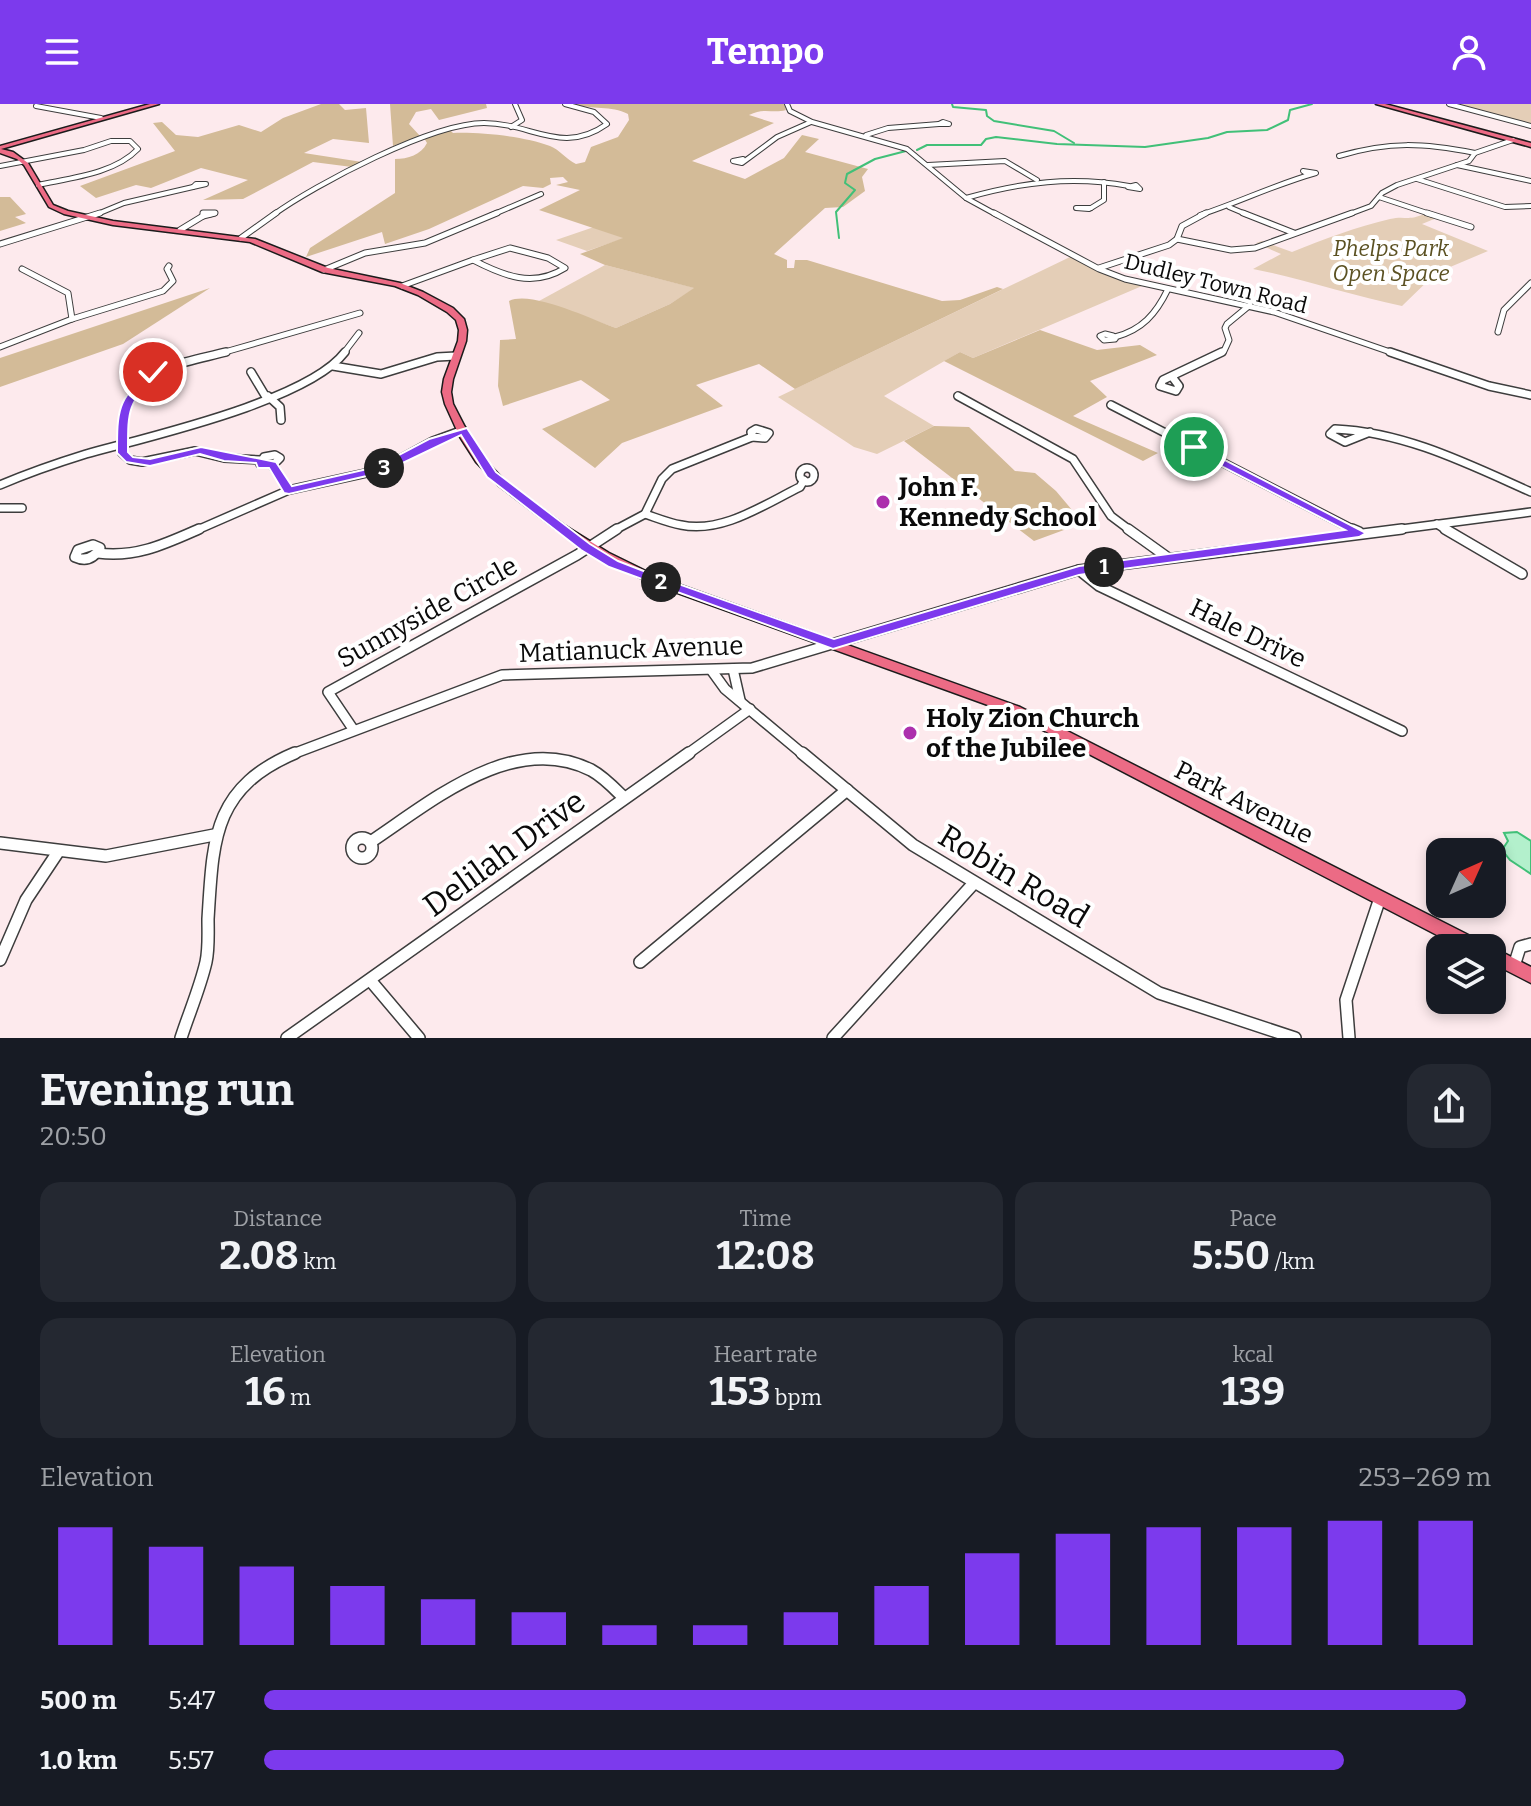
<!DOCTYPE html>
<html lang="en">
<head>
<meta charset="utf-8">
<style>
  :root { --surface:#171b24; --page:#242831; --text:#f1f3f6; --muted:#9ea1a6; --accent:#7c3aed }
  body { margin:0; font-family:Bitter,serif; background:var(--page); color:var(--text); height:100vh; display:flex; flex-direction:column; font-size:30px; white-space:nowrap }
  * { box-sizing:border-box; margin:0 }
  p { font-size:26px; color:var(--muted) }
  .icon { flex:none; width:44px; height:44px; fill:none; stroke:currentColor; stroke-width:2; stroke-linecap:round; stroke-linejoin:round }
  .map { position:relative; height:934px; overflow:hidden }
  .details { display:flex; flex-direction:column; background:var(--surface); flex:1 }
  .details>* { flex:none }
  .needle { width:52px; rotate:45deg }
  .controls { position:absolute; left:1426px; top:734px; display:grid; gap:16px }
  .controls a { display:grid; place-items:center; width:80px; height:80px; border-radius:16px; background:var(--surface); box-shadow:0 4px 12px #0003; font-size:40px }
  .pin { position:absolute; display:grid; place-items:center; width:68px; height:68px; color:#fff; margin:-34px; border:4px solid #fff; border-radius:50%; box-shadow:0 2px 8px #0007 }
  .km { position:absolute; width:40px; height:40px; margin:-20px; border-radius:50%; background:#222; color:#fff; font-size:22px; line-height:40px; text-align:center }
  .round { display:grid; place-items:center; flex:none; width:84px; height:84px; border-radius:24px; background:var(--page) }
  .overview { display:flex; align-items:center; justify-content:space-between; height:136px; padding:0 40px }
  h1 { font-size:44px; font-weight:700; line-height:60px }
  .metrics { display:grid; grid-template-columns:repeat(3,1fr); gap:12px; height:136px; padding:8px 40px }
  .metrics div { display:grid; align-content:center; border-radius:20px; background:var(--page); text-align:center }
  .metrics b { font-size:40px; font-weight:700 }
  .metrics small { font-size:22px; font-weight:400 }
  .metrics p { font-size:22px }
  .chart { height:224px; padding:16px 40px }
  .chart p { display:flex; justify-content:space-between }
  .chart svg { width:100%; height:144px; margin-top:8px; stroke:var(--accent); stroke-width:6 }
  ul { padding:0 40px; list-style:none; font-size:26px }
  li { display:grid; grid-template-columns:128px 96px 1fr; align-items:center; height:60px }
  li i { height:20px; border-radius:10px; background:var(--accent) }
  header { display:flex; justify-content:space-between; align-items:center; height:104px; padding:0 40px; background:var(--accent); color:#fff; font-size:36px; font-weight:700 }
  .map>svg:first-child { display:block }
  .green { fill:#e4ceb7 }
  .forest { fill:#d3bb98 }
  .water { fill:#b3f0cc; stroke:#41c078; stroke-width:2 }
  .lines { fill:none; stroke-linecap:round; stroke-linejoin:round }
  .stream { stroke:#41c078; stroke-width:2 }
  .minor-far4-casing { stroke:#3d3d3d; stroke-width:6 }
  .minor-far3-casing { stroke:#3d3d3d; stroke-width:7 }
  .minor-far2-casing { stroke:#3d3d3d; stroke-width:10 }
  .minor-far1-casing { stroke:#3d3d3d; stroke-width:12 }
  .minor-casing { stroke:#3d3d3d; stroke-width:14 }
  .major-casing { stroke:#1b1b1b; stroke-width:3 }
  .minor-far4 { stroke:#fff; stroke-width:4 }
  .minor-far3 { stroke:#fff; stroke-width:5 }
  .minor-far2 { stroke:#fff; stroke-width:7 }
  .minor-far1 { stroke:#fff; stroke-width:9 }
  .minor { stroke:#fff; stroke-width:11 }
  .major { fill:#ec6b85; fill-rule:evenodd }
  .route { fill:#7c3aed; stroke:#fff; stroke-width:2 }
  .poi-dot { fill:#ac30ad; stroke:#fff; stroke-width:3 }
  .labels { text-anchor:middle; stroke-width:8; stroke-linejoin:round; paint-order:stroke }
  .far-park-label { font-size:22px; font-style:italic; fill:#5b5122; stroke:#fff }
  .far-street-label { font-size:22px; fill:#0a0a0a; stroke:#fff }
  .poi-label { font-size:26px; font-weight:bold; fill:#0a0a0a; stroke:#fff; text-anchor:start }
  .street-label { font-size:26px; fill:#0a0a0a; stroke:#fff }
  .near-street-label { font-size:32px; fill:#0a0a0a; stroke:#fff }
</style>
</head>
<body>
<header><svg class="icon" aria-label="menu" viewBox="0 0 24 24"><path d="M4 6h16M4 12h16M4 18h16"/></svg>Tempo<svg class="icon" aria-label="person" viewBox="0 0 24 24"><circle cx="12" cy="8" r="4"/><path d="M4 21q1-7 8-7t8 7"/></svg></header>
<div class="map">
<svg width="1531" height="934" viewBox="0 0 1531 934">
  <rect width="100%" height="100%" fill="#fdeaed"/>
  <!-- green -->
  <g class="green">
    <polygon points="1451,0 1531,0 1531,21"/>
    <path d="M 1426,109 L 1439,113 L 1422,120 L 1488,147 L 1436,169 L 1402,202 C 1352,192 1304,175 1253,165 L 1281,150 L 1256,139 L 1262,137 L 1292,148 C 1324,135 1356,123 1390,115 C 1406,111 1408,118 1426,109 Z"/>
    <polygon points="594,123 625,134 587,147 556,136"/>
    <polygon points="1070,153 1103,169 1142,182 973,254 960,248 884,292 934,322 877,350 854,343 778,293"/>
    <polygon points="605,161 695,184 670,200 616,224 539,197"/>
  </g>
  <!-- forest -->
  <g class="forest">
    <polygon points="321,0 339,0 345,6 366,4 369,39 333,35 304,49 362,58 352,63 313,58 243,95 203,96 248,76 201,64 151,84 136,81 96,94 80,82 175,47 153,19 162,18 176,31 198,33 239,21 261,28 283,14"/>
    <polygon points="390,0 486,0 487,4 439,16 431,5 416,8 409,20 420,32 393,42"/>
    <path d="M 574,0 L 784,0 L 786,6 C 772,10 765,3 749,11 L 774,19 L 692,57 L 745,75 L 784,54 L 802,31 L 819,35 L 805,48 L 868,65 L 862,73 L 865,87 L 843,103 L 825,104 L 774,150 L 787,156 L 787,164 L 794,164 L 795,156 L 807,156 L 942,197 L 960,196 L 997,183 L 1003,185 L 795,285 L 759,260 L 696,281 L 723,302 L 622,339 L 595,364 L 542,325 L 610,296 L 581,276 L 503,302 L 498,282 L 500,236 L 516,235 L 509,197 C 532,186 592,216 616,224 L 670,200 L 694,184 L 605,161 L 580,150 L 623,134 L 539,106 L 580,86 L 556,81 L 568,78 L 563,73 L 550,74 L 551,80 L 543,84 L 523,82 L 429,125 L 385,140 L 382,128 L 306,153 L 310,144 L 395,89 L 395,55 C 408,55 421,51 427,39 L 424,34 L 449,25 L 453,29 C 480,28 524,32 550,42 C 560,46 566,55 576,60 L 585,58 L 591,43 L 618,33 L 629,16 L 628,10 C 611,1 592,6 574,0 Z"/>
    <polygon points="0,93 10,93 26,110 15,113 26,119 0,127"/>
    <polygon points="210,184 123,240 0,283 0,254"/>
    <polygon points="1040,226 1097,246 1140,241 1157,251 1090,277 1107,293 1073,312 1158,349 1143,357 944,257 960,248 973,254"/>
    <polygon points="934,322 969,323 1015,367 1035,369 1056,387 1083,419 1034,437 904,337"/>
  </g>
  <!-- water -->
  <polygon class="water" points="1517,728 1531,737 1531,770 1510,756 1502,746 1508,737 1504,729"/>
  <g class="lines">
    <!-- stream -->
    <g class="stream">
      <polyline points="952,0 953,3 986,6 987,12 994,17 1054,27 1074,39"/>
      <polyline points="917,46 927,41 981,41 986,35 996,33 1057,40 1145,43 1208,34 1227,28 1267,26 1288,16 1290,6 1312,0"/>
      <polyline points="839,134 836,108 855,86 845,79 847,70 875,55 906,47"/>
    </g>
    <defs>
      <g id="minor-far4">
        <polyline points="787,0 790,7 812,18 907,45 966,94 997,111"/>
        <polyline points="1449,0 1531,22"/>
        <polyline points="36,2 101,14"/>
        <polygon points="943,18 949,20 939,20"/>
        <polyline points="511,23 522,16 515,0"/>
        <polyline points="866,31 888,24 939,20"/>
        <path d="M 1339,52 C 1390,37 1423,39 1475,49"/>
        <polyline points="743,55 733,57 742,59 777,33 811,18"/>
        <polyline points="928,61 1005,57 1037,76"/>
        <polyline points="1457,61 1531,77"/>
        <path d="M 0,62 L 84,46 L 111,37 L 130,37 L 138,45 C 114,70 70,74 38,81"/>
        <polyline points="1417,75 1505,103 1531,102"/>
        <polygon points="196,80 206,80 193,83"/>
        <polygon points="1136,81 1140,85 1128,83"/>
        <polyline points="1379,93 1433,111"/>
        <path d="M 966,94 C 1021,78 1073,72 1129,82"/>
        <polyline points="1229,103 1248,111"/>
        <polygon points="1076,104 1091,104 1089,105"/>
        <polyline points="1091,104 1104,96 1104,78"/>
        <polyline points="95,111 124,99 193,83"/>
        <polyline points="203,111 215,109 208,111"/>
        <path d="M 273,111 C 316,80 432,19 484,19 C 532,19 562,52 607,20 L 594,8 L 565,0"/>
        <polyline points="492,111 541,90"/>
        <path d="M 1200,111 C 1240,98 1276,80 1316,69 L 1303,67 L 1306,69"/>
        <polyline points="1347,111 1371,102 1382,89 1397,81 1469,57 1475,49 1513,36"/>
      </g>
      <g id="minor-far3">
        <polygon points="203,109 215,109 203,112"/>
        <polyline points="994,109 1099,165 1125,175 1274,208 1396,250"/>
        <polyline points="1243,109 1294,129"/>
        <polyline points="1427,109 1471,123"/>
        <polyline points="180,126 203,112"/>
        <polyline points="241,134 276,109"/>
        <polyline points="1177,135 1231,146 1255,144 1352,109"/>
        <polyline points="0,140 100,109"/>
        <path d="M 510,144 L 548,154 L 565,164 C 533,184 504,172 473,156 Z"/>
        <polyline points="1099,164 1169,141 1177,135 1182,122 1206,109"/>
        <polyline points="22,165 68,189 72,215"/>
        <polyline points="324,166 365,149 425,139 497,109"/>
        <polyline points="402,182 473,156"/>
        <polyline points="1498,228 1504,206 1531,179"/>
        <polygon points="1105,230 1113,232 1115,235 1104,236 1100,232"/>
        <path d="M 1115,233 C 1142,226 1156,210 1168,185"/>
        <polyline points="0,243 72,215 163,187 173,177 167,165 169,162"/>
        <polyline points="218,250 360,209"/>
        <polyline points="343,250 359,229"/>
        <polyline points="1218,250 1224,247 1229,236 1225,224 1227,220 1250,201"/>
      </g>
      <g id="minor-far2">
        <path d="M 226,248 C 158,265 119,266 122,349 L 130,356 L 142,358 L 195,347 L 224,354 L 260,356"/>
        <polyline points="1390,248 1489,282 1531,291"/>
        <polyline points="333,262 381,270 437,253 456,252"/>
        <polyline points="251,268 266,293"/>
        <polyline points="172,271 177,268 178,260"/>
        <polyline points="1173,274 1179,282 1176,287 1160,282 1163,276 1222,248"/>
        <polyline points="268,292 280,303 281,316"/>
        <polyline points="958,292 1073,355 1111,412 1131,427"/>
        <polyline points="1111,301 1356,427"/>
        <polygon points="756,325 769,329 765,334 752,333 751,328"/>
        <path d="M 1370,328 L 1345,338 L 1330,330 L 1335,325 C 1405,328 1468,360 1531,388"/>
        <polygon points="275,351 280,354 275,359 260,360 264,353"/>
        <polyline points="272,361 289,386"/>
        <circle cx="807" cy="371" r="7"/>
        <path d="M 0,381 C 28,369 57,359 86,350 C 147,333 308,297 345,248"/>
        <polyline points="0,404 22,404"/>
        <path d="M 645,410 C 657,414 669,419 681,421 C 722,430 765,400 800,383 L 804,376"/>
        <polyline points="1437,420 1448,427"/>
        <polyline points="195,427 289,386 380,366 433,337 463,326"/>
        <polyline points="613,427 645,410 662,375 672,365 752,333"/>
        <polyline points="1386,427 1531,408"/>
      </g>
      <g id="minor-far1">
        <polyline points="1128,425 1167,453"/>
        <polyline points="1352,425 1359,428"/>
        <polyline points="1445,425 1522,470"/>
        <path d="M 93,441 L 100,444 C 94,454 86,458 75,453 L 78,446 Z"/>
        <path d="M 98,449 C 136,454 165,440 199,425"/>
        <polyline points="1079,466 1099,482 1402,627"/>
        <polyline points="733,565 740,596"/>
        <polyline points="712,567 725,585 804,651"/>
        <polyline points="353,625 328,588 577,451 617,425"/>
        <polyline points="290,651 502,571 752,564 1079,466 1402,425"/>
        <polyline points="686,651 750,605"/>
      </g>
      <g id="minor">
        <polyline points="802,649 913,741 1159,889 1295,934"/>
        <circle cx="362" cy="744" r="10"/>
        <path d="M 372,737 C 432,697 514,627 591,666 C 604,673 614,684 624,694"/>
        <polyline points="0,739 106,752 214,731"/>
        <polyline points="0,856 26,796 58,748"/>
        <polyline points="640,858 847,686"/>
        <polyline points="1514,862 1520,843 1531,840"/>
        <polyline points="370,876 419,934"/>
        <path d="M 181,934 C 189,909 200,884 206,858 C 209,844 208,829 208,815 C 213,737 212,684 295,649"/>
        <polyline points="287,934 689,649"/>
        <polyline points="833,934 974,779"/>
        <polyline points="1349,934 1346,896 1380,794"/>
      </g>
      <g id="major">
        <polygon points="150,0 159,0 1,45 13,48 28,59 53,101 68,107 113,117 255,135 328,164 400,179 423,188 453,204 464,215 467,226 466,237 453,275 451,288 453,300 470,333 483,354 505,377 564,421 609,449 658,473 1020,603 1484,839 1486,844 1462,844 1010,609 650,479 601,454 557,426 498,381 476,358 460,333 445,300 442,288 444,275 458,237 459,226 456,216 447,208 418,191 395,182 322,168 250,138 113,121 64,110 49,103 24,61 17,55 0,49 0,42"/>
        <polygon points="1376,0 1385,0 1531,39 1531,43"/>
        <polygon points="1492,843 1531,863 1531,879 1492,859 1492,844 1490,844"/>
      </g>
    </defs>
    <!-- minor-far4 casing -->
    <use href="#minor-far4" class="minor-far4-casing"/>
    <!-- minor-far3 casing -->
    <use href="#minor-far3" class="minor-far3-casing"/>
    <!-- minor-far2 casing -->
    <use href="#minor-far2" class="minor-far2-casing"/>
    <!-- minor-far1 casing -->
    <use href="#minor-far1" class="minor-far1-casing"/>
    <!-- minor casing -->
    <use href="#minor" class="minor-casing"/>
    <!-- major casing -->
    <use href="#major" class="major-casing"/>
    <!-- minor-far4 -->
    <use href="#minor-far4" class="minor-far4"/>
    <!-- minor-far3 -->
    <use href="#minor-far3" class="minor-far3"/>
    <!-- minor-far2 -->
    <use href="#minor-far2" class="minor-far2"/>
    <!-- minor-far1 -->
    <use href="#minor-far1" class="minor-far1"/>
    <!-- minor -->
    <use href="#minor" class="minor"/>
    <!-- major -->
    <use href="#major" class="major"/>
  </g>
  <!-- route -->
  <path class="route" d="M 150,266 L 158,268 C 128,301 128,303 128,348 L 133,353 L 150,355 L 201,343 L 276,358 L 292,382 L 376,363 L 429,335 L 467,324 L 496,368 L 590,440 L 618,457 L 659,473 L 834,535 L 1079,462 L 1345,426 L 1190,346 L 1190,341 L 1194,340 L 1366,429 L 1359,433 L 1079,471 L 833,545 L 609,463 L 581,446 L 487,373 L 461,331 L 384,368 L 289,390 L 284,389 L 269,364 L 258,364 L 256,359 L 224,357 L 200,350 L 150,362 L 126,358 L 117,349 C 117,307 117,295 150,266 Z"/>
  <!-- markers -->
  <g class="poi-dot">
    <circle cx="883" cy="398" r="8"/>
    <circle cx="910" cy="629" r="8"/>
  </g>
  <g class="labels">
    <!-- far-park labels -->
    <g class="far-park-label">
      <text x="1391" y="152">Phelps Park<tspan x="1391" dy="25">Open Space</tspan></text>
    </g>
    <!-- far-street labels -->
    <g class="far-street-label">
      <text transform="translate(1216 179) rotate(14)" y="8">Dudley Town Road</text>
    </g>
    <!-- poi labels -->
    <g class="poi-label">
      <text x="899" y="392">John F.<tspan x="899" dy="30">Kennedy School</tspan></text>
      <text x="926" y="623">Holy Zion Church<tspan x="926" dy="30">of the Jubilee</tspan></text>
    </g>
    <!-- street labels -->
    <g class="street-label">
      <text transform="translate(427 508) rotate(-29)" y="9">Sunnyside Circle</text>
      <text transform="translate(1248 529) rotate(26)" y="9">Hale Drive</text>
      <text transform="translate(631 545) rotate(-2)" y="9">Matianuck Avenue</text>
      <text transform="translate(1244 698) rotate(27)" y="9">Park Avenue</text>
    </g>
    <!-- near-street labels -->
    <g class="near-street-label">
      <text transform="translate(504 749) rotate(-36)" y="11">Delilah Drive</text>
      <text transform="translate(1014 772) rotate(31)" y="11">Robin Road</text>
    </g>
  </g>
</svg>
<div class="controls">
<a><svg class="needle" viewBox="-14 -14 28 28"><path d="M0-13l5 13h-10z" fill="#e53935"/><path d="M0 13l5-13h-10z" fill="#9ea1a6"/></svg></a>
<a><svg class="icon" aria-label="layers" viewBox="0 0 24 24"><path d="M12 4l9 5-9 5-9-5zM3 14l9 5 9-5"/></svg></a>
</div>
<div class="pin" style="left:1194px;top:343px;background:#1e9e55"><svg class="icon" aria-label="arrive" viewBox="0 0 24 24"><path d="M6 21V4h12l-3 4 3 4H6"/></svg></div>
<div class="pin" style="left:153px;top:268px;background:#d93025"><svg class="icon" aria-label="check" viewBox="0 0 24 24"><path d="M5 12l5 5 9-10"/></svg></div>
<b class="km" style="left:1104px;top:463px">1</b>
<b class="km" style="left:661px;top:478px">2</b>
<b class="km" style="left:384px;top:364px">3</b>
</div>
<section class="details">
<div class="overview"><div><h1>Evening run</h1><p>20:50</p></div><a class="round"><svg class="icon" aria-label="share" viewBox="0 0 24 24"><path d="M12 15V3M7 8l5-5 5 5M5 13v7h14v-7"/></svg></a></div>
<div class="metrics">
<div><p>Distance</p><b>2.08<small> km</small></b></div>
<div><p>Time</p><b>12:08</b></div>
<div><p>Pace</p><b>5:50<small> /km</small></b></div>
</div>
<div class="metrics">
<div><p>Elevation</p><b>16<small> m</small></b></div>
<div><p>Heart rate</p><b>153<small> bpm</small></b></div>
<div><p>kcal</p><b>139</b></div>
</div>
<div class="chart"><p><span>Elevation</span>253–269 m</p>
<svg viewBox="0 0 160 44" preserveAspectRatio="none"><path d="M5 44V8M15 44V14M25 44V20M35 44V26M45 44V30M55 44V34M65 44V38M75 44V38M85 44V34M95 44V26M105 44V16M115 44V10M125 44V8M135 44V8M145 44V6M155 44V6"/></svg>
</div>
<ul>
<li><b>500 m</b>5:47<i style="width:98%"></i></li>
<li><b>1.0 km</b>5:57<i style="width:88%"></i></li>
</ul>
</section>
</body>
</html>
